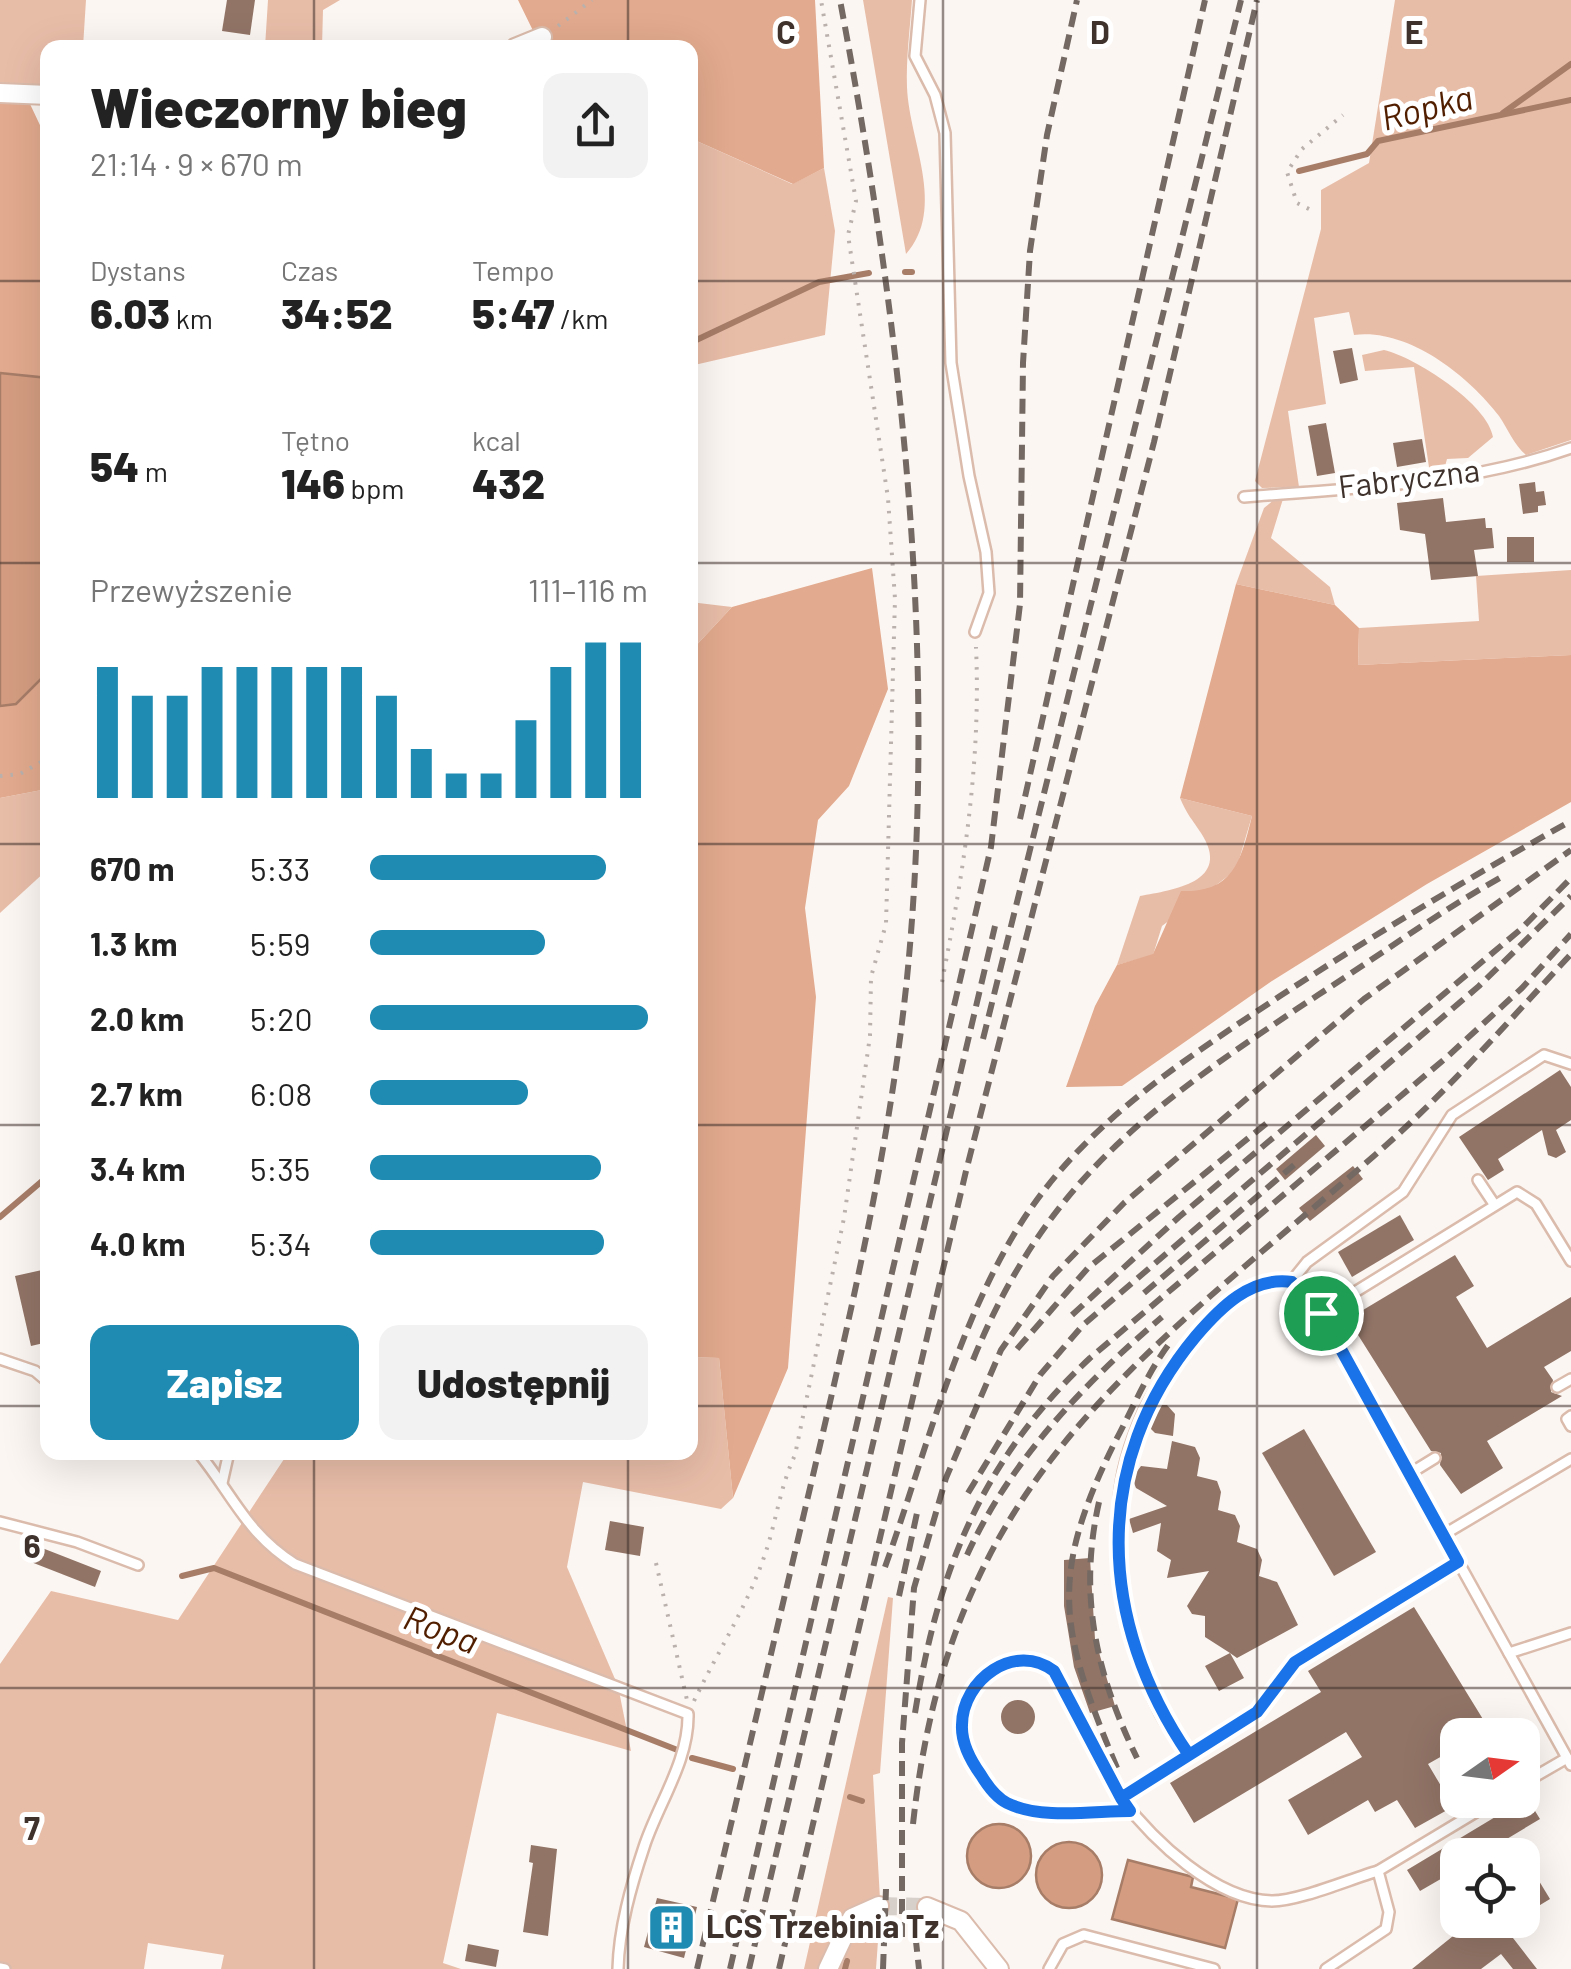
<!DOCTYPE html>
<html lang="pl">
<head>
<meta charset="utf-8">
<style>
  :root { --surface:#fff; --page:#f2f2f2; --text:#222; --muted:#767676; --accent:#1f8bb2 }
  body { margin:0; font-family:Barlow,sans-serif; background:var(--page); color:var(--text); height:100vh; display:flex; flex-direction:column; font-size:38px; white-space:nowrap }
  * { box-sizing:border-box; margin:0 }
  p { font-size:32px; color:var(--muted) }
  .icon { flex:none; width:55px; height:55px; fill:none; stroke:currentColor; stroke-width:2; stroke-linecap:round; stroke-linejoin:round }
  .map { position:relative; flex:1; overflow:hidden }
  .details { position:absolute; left:40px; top:40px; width:658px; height:1420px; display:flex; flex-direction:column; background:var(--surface); border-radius:20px; box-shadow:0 10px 40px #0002 }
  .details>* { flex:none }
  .needle { width:65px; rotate:76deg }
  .fabs { position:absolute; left:1440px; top:1718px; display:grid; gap:20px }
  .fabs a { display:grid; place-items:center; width:100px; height:100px; border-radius:20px; background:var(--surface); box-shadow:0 10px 40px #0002; font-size:50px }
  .pin { position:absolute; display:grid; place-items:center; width:85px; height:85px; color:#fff; margin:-42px; border:5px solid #fff; border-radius:50%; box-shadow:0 2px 10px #0007 }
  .round { display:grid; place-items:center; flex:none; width:105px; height:105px; border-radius:20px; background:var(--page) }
  .head { display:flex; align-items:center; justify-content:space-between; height:170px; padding:0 50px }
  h1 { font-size:55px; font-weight:800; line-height:75px }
  .metrics { display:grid; grid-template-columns:repeat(3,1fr); gap:15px; height:170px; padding:10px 50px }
  .metrics div { display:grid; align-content:center }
  .metrics b { font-size:42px; font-weight:800 }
  .metrics small { font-size:28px; font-weight:400 }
  .metrics p { font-size:28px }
  .chart { height:280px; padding:20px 50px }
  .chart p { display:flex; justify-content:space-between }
  .chart svg { width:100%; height:180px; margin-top:10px; stroke:var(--accent); stroke-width:6 }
  .action { display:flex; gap:20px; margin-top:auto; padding:20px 50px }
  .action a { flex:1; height:115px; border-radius:20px; background:var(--accent); color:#fff; font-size:40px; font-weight:800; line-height:115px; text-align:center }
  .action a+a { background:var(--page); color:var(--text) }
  ul { padding:0 50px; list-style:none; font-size:32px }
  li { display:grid; grid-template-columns:160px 120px 1fr; align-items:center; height:75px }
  li i { height:25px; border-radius:12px; background:var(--accent) }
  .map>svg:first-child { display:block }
  .green { fill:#e8bda8 }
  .forest { fill:#e2aa8e }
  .water { fill:#d49d81; stroke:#a77d68; stroke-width:2.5 }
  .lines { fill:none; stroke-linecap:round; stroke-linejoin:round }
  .stream { stroke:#a77d68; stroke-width:6 }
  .building { fill:#917466 }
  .minor-tunnel { stroke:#d6cfca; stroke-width:18; stroke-dasharray:18 9; stroke-linecap:butt }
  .service-casing { stroke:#dbbcac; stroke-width:14 }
  .minor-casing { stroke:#dbbcac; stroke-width:22 }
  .path { stroke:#bab1ad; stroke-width:4; stroke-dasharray:2.5 8; stroke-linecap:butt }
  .service { stroke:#fff; stroke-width:9 }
  .minor { stroke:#fff; stroke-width:18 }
  .rail { stroke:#746963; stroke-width:6; stroke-dasharray:15 8; stroke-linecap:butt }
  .route-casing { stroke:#fff; stroke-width:20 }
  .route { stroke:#1a73e8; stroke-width:12 }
  .grid { fill:none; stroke:#3f322c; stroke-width:2.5; stroke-opacity:0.55 }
  .labels { text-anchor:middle; stroke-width:10; stroke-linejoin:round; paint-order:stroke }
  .street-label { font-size:32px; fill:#3f322c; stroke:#fff }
  .poi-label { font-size:32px; font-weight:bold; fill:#3f322c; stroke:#fff; text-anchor:start }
  .water-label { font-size:35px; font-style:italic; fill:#511f00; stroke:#fff }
  .grid-label { font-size:32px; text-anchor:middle; font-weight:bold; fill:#3f322c; stroke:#fff; stroke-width:10; stroke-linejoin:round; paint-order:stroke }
</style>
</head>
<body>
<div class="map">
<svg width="1571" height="1969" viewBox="0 0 1571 1969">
  <rect width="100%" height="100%" fill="#fcf6f2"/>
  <!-- green -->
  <g class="green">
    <polygon points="0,0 86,0 83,47 48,48 47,89 0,88"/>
    <polygon points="268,0 340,0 323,10 322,47 265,47"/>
    <path d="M 863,0 L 912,0 C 910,29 906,58 907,87 C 909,141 947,208 906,254 Z"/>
    <path d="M 1395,0 L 1571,0 L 1571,440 L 1526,455 C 1514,445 1508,429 1499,416 C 1467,374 1407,328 1354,335 L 1349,312 L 1314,318 L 1326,404 L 1288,411 L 1299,487 L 1262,488 L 1255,481 L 1321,229 L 1321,190 L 1369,163 Z"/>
    <polygon points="690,138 792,184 824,168 835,231 825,335 690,366"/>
    <path d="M 1384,350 C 1415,357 1488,404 1493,437 L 1468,458 L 1447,459 L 1444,470 L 1430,474 L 1414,367 L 1365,371 L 1362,355 Z"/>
    <polygon points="1275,499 1283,499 1271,538 1330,587 1335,605 1236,584 1264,508"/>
    <polygon points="1571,570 1571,655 1358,665 1359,628 1479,621 1476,576"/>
    <polygon points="690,602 732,607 690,652"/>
    <polygon points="47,789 47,870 0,913 0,798"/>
    <path d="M 1180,798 L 1252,816 L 1236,870 L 1162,926 L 1153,955 L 1117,965 L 1140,896 C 1173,890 1233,882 1201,833 C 1193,821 1186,813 1180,798 Z"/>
    <polygon points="690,1357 719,1358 733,1498 721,1509 583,1482 567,1567 618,1686 631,1751 497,1713 443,1963 461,1969 221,1969 224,1955 148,1943 144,1969 0,1969 0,1664 51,1591 178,1620 288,1453 690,1452"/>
    <path d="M 888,1597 L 893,1598 L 880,1773 L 873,1775 L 880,1899 C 838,1905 831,1931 822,1969 L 804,1969 Z"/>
    <polygon points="880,1913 876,1969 838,1969 861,1920"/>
  </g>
  <!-- forest -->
  <g class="forest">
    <polygon points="518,0 815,0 824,168 793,184 690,138 690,48 541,47"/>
    <polygon points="0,102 30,104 47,140 47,378 0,373"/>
    <polygon points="872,568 888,689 849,786 818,820 805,908 816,997 788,1368 733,1498 719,1358 690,1357 690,652 732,607"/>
    <path d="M 1236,584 L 1335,605 L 1359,628 L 1358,665 L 1571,655 L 1571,802 L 1427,884 L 1269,983 L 1122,1086 L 1066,1087 L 1095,1006 L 1117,965 L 1153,954 L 1181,891 C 1234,893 1241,860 1252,816 L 1180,798 Z"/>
    <polygon points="47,673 47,789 0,798 0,706 17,704"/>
  </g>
  <!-- water -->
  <g class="water">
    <polygon points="0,373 48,378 47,673 16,704 0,706"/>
    <circle cx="999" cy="1856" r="32"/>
    <circle cx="1069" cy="1875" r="33"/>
    <polygon points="1128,1860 1193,1877 1191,1887 1238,1899 1225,1948 1112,1919"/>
  </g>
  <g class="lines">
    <!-- stream -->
    <g class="stream">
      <polyline points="1503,113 1571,64"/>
      <polyline points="1299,171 1367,154 1378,141 1571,100"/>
      <polyline points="905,272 912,272"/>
      <polyline points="690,343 819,282 869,273"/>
      <polyline points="0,1217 48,1176"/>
      <polyline points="182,1576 214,1568 680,1751"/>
      <polyline points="692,1758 733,1769"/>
      <polyline points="850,1797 862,1801"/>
      <polyline points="845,1969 847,1961"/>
    </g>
  </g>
  <!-- building -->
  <g class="building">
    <polygon points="227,0 255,0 250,35 222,31"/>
    <polygon points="1352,348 1358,380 1340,384 1333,351"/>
    <polygon points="1326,423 1335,473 1317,476 1308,426"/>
    <polygon points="1422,439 1426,462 1397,467 1393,443"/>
    <polygon points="1535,482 1536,492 1544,491 1546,505 1538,506 1538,512 1523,514 1519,484"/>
    <polygon points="1443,498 1446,522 1485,518 1486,528 1492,528 1494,548 1474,550 1478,576 1431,580 1425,534 1400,530 1397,503"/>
    <rect x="1507" y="537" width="27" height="25"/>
    <polygon points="1560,1070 1571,1087 1571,1120 1556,1130 1566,1152 1556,1158 1548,1155 1542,1130 1498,1159 1504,1170 1488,1180 1459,1137"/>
    <polygon points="1316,1135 1325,1146 1285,1180 1276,1169"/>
    <polygon points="1353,1166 1363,1179 1310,1221 1299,1208"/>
    <polygon points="1400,1215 1414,1240 1352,1277 1338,1252"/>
    <polygon points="1455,1255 1474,1286 1456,1297 1487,1348 1571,1297 1571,1351 1544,1367 1553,1380 1551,1392 1562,1396 1487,1441 1503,1468 1461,1494 1440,1465 1441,1453 1431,1451 1348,1319"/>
    <polygon points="42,1270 48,1293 48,1342 31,1346 15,1276"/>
    <polygon points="1156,1405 1167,1405 1175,1414 1173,1436 1155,1433 1147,1425"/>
    <polygon points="1304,1429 1376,1552 1334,1576 1262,1453"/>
    <polygon points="1172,1441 1195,1447 1200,1458 1197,1476 1217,1481 1221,1492 1218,1510 1235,1515 1240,1526 1237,1542 1257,1549 1262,1560 1259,1576 1277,1582 1298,1625 1237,1658 1230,1653 1244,1678 1219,1691 1205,1666 1230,1653 1205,1637 1205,1616 1192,1614 1187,1606 1209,1571 1167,1578 1171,1560 1157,1551 1161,1523 1133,1533 1129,1519 1167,1506 1136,1488 1132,1478 1141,1466 1167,1469"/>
    <polygon points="610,1521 644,1527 640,1556 605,1550"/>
    <polygon points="37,1546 101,1571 95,1587 31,1562"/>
    <polygon points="1090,1558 1095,1639 1115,1706 1090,1713 1074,1667 1064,1606 1064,1560"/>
    <polygon points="1414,1607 1489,1729 1478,1735 1458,1735 1458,1747 1428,1764 1444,1791 1458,1782 1458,1804 1415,1828 1397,1800 1375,1812 1368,1800 1308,1835 1288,1800 1362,1757 1346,1732 1194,1823 1170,1783 1321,1692 1308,1671"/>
    <circle cx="1018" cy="1717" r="17"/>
    <polygon points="1527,1798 1540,1819 1480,1855 1458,1855 1458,1869 1420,1891 1407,1870"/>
    <polygon points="531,1845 557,1849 548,1936 523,1932 533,1863 529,1862"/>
    <polygon points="1522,1853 1550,1899 1522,1916"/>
    <polygon points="657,1898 697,1907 684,1958 644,1947"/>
    <polygon points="1456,1920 1499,1920 1537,1969 1513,1969 1501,1954 1481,1969 1412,1969 1463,1928"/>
    <polygon points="468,1944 499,1950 496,1967 465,1961"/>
  </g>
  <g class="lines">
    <!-- minor-tunnel -->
    <polyline class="minor-tunnel" points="879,1906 927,1907"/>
    <defs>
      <g id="service">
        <polyline points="920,0 915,56 935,95 945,133 951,363 969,476 986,552 989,593 975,632"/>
        <path d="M 1244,497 C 1352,488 1468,485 1571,448"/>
        <polyline points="1478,1180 1494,1204"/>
        <polyline points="1291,1282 1307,1262 1403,1192 1452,1115 1544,1055 1571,1064"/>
        <polyline points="1321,1313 1517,1192 1536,1204 1571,1261"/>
        <polyline points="0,1359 35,1371 48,1382"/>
        <polyline points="1557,1387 1571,1379"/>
        <polyline points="1571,1416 1567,1419 1571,1426"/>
        <path d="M 198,1452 C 233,1495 246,1533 295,1564 L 688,1714 C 689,1761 658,1804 644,1847 C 631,1886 619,1928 618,1969"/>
        <polyline points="1409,1474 1435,1458"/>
        <polyline points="222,1483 229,1452"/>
        <polyline points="0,1522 77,1542 138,1565"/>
        <polyline points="1443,1535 1571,1459"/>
        <polyline points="1509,1653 1571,1633"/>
        <path d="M 1189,1755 C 1179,1741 1166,1726 1159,1711 C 1129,1650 1114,1569 1119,1501 C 1121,1471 1131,1440 1143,1413 C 1162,1373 1237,1265 1290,1281 C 1299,1284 1306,1293 1313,1300 L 1571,1765"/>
        <polyline points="1522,1784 1567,1758"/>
        <path d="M 1121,1798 L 1054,1671 C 1015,1641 962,1680 962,1725 C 961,1743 971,1761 981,1775 C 987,1785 997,1798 1007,1803 C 1041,1820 1094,1811 1131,1811"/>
        <path d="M 1378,1871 C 1350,1879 1299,1901 1272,1901 C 1215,1900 1153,1840 1121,1798 L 1257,1712 L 1295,1662 L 1458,1562"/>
        <polyline points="0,1968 5,1969"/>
        <polyline points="1049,1969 1063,1944 1084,1935 1214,1969"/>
        <polyline points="1326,1969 1386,1929 1389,1912 1378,1871 1496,1800"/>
      </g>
      <g id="minor">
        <polyline points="515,48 542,37"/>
        <polyline points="0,93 48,95"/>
        <polyline points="927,1907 961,1921 999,1969"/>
        <polyline points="828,1969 852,1918 879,1906"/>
      </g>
    </defs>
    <!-- service casing -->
    <use href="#service" class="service-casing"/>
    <!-- minor casing -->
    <use href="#minor" class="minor-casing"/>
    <!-- path -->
    <g class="path">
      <polyline points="558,26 592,0"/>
      <polyline points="1309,209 1297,203 1287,172 1302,149 1343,115"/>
      <polyline points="0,776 20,774 48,758"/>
      <path d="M 942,982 C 964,869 981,762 976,647"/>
      <polyline points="656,1563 687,1700"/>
      <path d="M 694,1701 C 717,1653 745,1610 763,1560 C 776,1525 779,1489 795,1455 L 844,1218 L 870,1036 L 871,977 L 886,924 L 895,599 L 888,498 L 848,235 L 856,201 L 821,0"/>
    </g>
    <!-- service -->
    <use href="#service" class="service"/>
    <!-- minor -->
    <use href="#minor" class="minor"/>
    <!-- rail -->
    <g class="rail">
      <polyline points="1020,819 1205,0"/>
      <polyline points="983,1039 1241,0"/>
      <polyline points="1144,1293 1294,1165"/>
      <polyline points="1072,1315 1179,1217 1521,929 1571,878"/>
      <polyline points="1017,1349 1088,1268 1272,1119"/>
      <path d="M 973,1360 C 1048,1175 1158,1101 1318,995 C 1380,955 1440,911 1505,875"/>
      <polyline points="968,1493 1040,1375 1083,1325 1479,986 1571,896"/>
      <path d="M 1099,1502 C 1078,1595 1096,1674 1137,1758"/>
      <path d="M 967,1555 C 1010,1461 1084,1383 1162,1317"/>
      <path d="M 885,1567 C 924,1458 954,1336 1013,1236 C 1077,1128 1178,1064 1280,996 C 1375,934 1472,876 1571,821"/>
      <polyline points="899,1596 917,1513"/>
      <path d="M 915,1713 C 938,1570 982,1459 1090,1358 L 1447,1057 L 1522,988 L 1571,934"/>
      <path d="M 1117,1768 C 1060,1630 1047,1578 1116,1440 C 1134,1406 1148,1371 1172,1340"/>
      <path d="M 913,1824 C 950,1479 1134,1365 1375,1155 C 1446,1093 1507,1023 1571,954"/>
      <polyline points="913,1914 919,1969"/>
      <polyline points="902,1937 902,1743 914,1588 946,1478 1001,1350 1053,1276 1124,1203 1364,999 1571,850"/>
      <path d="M 697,1969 C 736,1803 775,1637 814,1471 C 852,1308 890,1145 907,978 C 939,653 900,320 840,0"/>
      <polyline points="730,1969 991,847 1020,604 1023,363 1030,251 1047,135 1077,0"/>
      <polyline points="749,1969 995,926"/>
      <polyline points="779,1969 966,1171 1154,442 1257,0"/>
      <polyline points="883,1969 886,1889"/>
    </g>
  </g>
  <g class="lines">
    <defs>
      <path id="route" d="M 1321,1313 L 1292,1282 C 1251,1276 1220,1308 1196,1336 C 1090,1463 1098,1622 1189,1755 L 1121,1798 L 1130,1811 C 1094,1811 1041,1820 1007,1803 C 997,1798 987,1785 981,1775 C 971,1761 961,1743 962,1725 C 962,1680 1015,1641 1054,1671 L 1121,1798 L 1257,1712 L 1295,1662 L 1458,1562 L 1321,1313"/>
    </defs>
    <!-- route casing -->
    <use href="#route" class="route-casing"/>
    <!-- route -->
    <use href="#route" class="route"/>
  </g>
  <!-- grid -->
  <path class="grid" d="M 314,0 L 314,48M 628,0 L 628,48M 943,0 L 943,1969M 1257,0 L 1257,1969M 0,281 L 48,281M 690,281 L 1571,281M 0,563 L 48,563M 690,563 L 1571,563M 0,844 L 48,844M 690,844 L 1571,844M 0,1125 L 48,1125M 690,1125 L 1571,1125M 0,1406 L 48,1406M 690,1406 L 1571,1406M 314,1452 L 314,1969M 628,1452 L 628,1969M 0,1688 L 1571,1688"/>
  <!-- icons -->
  <defs>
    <symbol id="building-square" viewBox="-11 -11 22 22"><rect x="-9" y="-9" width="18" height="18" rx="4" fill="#1f8bb2" stroke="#fff"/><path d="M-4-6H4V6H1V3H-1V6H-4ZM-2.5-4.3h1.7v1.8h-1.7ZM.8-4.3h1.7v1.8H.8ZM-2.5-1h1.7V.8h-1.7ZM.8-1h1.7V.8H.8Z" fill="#fff"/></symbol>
  </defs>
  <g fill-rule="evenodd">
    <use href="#building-square" x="644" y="1900" width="55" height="55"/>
  </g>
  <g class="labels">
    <!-- street labels -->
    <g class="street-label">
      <text transform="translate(1409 479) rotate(-7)" y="11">Fabryczna</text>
    </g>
    <!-- poi labels -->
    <g class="poi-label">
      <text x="706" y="1938">LCS Trzebinia Tz</text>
    </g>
    <!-- water labels -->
    <g class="water-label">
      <text transform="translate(1427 108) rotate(-14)" y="12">Ropka</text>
      <text transform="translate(441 1630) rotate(21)" y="12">Ropa</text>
    </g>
  </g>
  <g class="grid-label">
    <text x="786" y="44">C</text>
    <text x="1100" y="44">D</text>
    <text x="1414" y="44">E</text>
    <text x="32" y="1558">6</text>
    <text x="32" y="1840">7</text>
  </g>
</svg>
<div class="fabs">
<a><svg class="needle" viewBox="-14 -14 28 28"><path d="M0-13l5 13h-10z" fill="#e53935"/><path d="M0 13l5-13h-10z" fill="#767676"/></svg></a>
<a><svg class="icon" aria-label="locate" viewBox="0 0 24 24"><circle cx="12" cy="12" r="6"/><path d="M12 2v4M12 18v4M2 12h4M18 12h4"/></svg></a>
</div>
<div class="pin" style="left:1321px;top:1313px;background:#1e9e55"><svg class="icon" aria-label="arrive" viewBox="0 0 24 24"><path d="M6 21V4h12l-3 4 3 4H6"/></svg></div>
<section class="details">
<div class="head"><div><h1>Wieczorny bieg</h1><p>21:14 · 9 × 670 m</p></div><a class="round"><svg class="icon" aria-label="share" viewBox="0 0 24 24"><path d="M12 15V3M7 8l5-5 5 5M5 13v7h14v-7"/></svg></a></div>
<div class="metrics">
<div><p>Dystans</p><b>6.03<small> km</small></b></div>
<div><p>Czas</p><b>34:52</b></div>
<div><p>Tempo</p><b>5:47<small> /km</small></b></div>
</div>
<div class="metrics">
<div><b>54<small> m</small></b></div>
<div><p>Tętno</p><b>146<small> bpm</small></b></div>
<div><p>kcal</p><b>432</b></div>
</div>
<div class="chart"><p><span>Przewyższenie</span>111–116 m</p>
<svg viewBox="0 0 160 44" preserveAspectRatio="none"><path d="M5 44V12M15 44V19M25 44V19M35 44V12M45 44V12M55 44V12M65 44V12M75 44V12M85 44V19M95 44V32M105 44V38M115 44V38M125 44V25M135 44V12M145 44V6M155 44V6"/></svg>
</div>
<ul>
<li><b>670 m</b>5:33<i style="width:85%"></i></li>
<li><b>1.3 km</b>5:59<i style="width:63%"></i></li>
<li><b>2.0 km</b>5:20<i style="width:100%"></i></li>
<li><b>2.7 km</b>6:08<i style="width:57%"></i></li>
<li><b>3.4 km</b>5:35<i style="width:83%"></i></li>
<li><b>4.0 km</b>5:34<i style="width:84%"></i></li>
</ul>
<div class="action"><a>Zapisz</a><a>Udostępnij</a></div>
</section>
</div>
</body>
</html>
